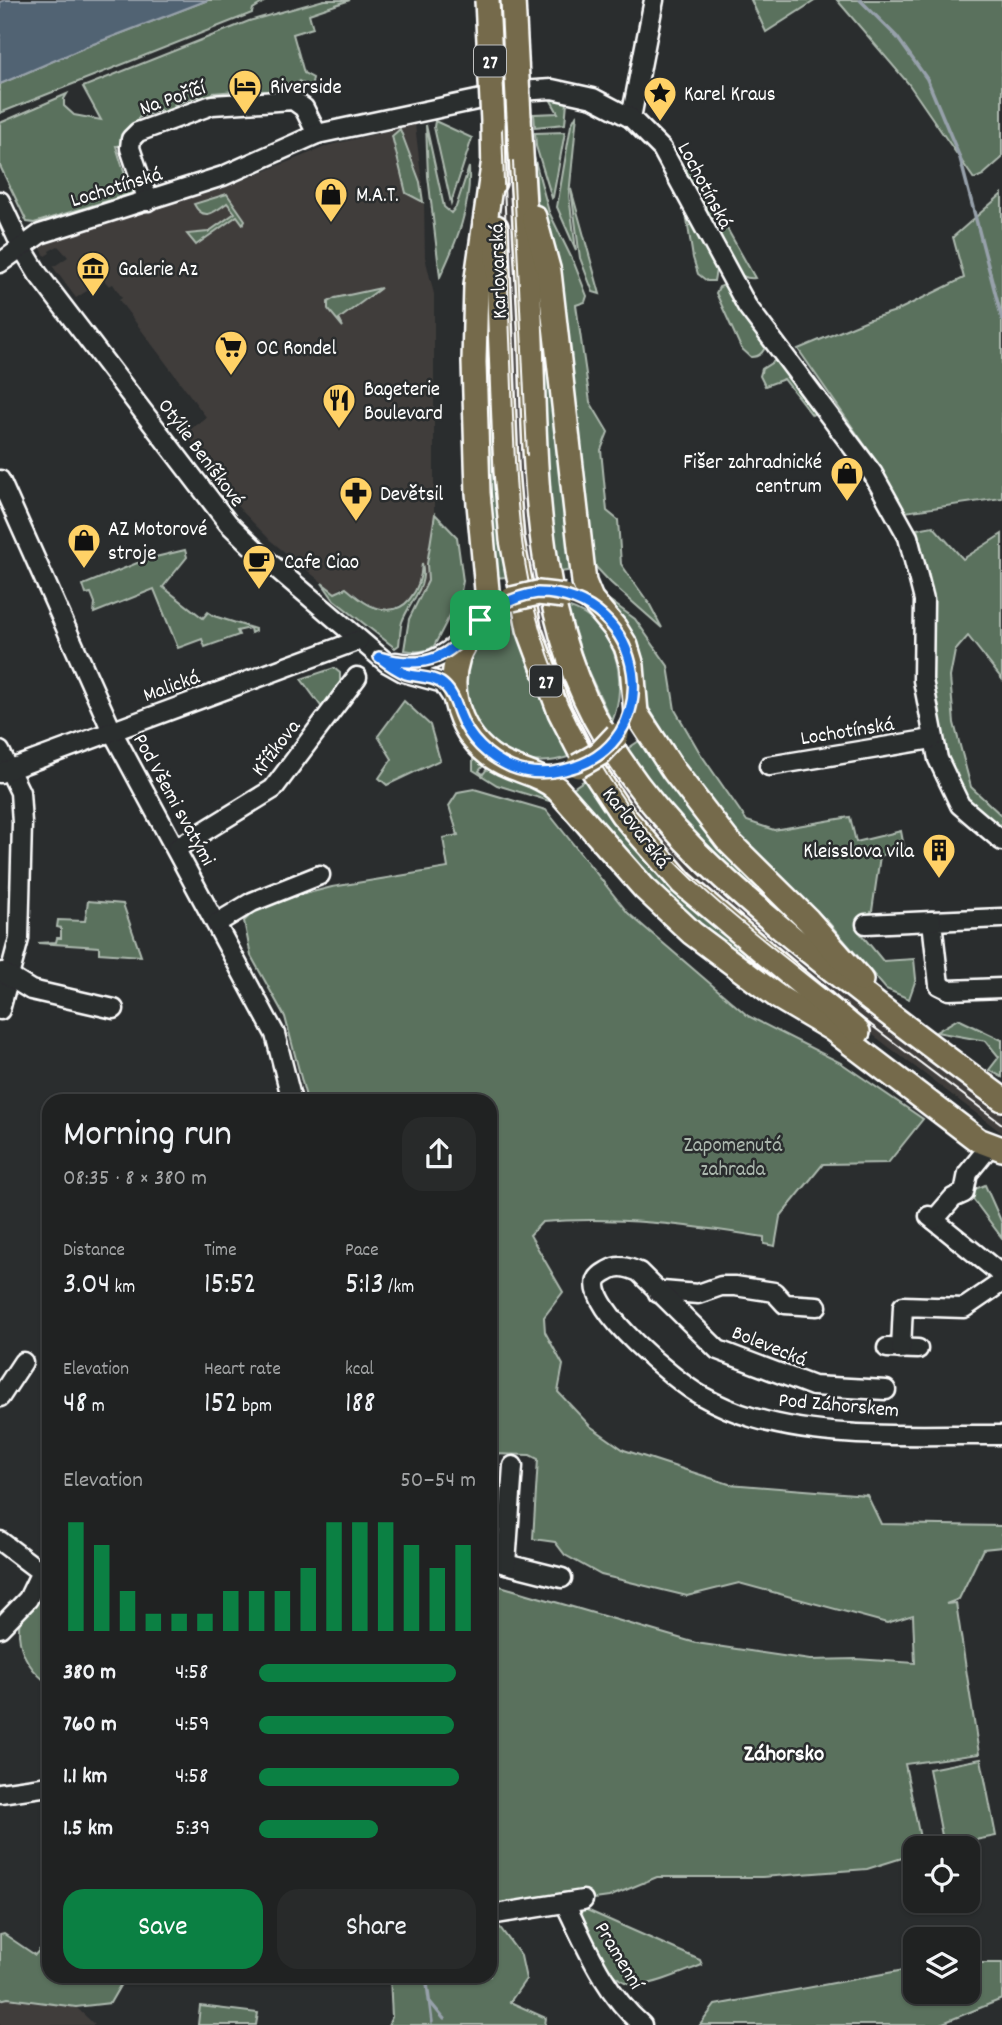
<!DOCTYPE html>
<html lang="en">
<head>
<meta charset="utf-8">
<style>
  :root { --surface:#202222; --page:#282a2a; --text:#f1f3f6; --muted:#a2a4a5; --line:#3d3f40; --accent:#0b8043 }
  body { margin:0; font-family:Dekko,sans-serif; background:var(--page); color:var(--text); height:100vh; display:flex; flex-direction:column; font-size:26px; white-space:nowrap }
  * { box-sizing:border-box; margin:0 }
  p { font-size:23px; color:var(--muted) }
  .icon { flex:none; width:38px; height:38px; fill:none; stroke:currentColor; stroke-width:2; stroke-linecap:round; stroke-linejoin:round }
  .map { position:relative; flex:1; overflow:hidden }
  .side { position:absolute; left:42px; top:1094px; width:455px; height:889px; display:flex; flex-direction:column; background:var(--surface); border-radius:21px; box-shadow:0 2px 5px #0004,0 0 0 2px var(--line) }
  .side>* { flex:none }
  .fabs { position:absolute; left:903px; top:1836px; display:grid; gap:14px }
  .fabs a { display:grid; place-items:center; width:77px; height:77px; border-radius:14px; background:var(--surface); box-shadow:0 2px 5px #0004,0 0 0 2px var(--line); font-size:35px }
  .pin { position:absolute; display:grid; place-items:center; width:60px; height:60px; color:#fff; margin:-30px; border-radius:14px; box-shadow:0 4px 10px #0006 }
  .round { display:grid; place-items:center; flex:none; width:74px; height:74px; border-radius:21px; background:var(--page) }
  .head { display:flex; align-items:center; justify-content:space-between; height:119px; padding:0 21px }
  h1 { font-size:38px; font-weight:600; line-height:52px }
  .figures { display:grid; grid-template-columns:repeat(3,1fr); gap:10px; height:119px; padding:7px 21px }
  .figures div { display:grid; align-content:center }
  .figures b { font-size:30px; font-weight:600 }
  .figures small { font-size:19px; font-weight:400 }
  .figures p { font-size:19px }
  .chart { height:196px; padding:14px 21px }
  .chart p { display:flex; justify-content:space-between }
  .chart svg { width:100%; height:126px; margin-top:7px; stroke:var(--accent); stroke-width:6 }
  .primary-button { display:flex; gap:14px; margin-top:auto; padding:14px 21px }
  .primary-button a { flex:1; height:80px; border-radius:21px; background:var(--accent); color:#fff; font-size:28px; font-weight:600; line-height:80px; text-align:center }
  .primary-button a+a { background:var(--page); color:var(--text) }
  ul { padding:0 21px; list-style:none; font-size:23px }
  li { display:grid; grid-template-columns:112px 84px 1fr; align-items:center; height:52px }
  li i { height:18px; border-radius:9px; background:var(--accent) }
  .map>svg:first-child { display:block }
  .built { fill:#3f3c3b }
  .green { fill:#5a715d; stroke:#acb8ae; stroke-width:2 }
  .water { fill:#516373; stroke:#97a1ab; stroke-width:2 }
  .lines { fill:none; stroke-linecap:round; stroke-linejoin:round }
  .stream { stroke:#97a1ab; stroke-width:3.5 }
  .minor-casing { stroke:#fff; stroke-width:23 }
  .major-casing { stroke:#fff; stroke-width:28 }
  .minor { stroke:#2a2d2e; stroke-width:18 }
  .major { stroke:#746b4b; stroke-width:23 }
  .tram { stroke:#fff; stroke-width:2 }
  .major-bridge-casing { stroke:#fff; stroke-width:28; stroke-linecap:butt }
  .major-bridge { stroke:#746b4b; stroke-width:23 }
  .route-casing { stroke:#fff; stroke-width:14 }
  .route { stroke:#1a73e8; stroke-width:9 }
  .labels { text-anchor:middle; stroke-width:5; stroke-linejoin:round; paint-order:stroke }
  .shield { fill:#2a2d2e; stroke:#bfc0c0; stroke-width:2 }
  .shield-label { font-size:19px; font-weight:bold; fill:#fff }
  .poi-label { font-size:21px; fill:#fff; stroke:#2a2d2e; text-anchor:start }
  .street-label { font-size:21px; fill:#fff; stroke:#2a2d2e }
  .park-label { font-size:21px; fill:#acb8ae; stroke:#2a2d2e }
  .neighbourhood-label { font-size:23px; font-weight:bold; fill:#fff; stroke:#2a2d2e }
</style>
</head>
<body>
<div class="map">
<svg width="1002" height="2025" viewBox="0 0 1002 2025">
  <rect width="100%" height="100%" fill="#2a2d2e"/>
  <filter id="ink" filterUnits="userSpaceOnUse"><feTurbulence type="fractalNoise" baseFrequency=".0143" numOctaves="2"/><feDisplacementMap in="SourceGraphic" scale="14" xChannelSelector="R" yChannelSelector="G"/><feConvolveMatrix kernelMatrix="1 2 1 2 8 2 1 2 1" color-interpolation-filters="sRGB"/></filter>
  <g filter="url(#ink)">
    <!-- built -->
    <g class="built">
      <polygon points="493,0 508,0 535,533 597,732 1002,1108 1002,1133 852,1019 735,923 630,817 570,721 524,586 504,286"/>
      <polygon points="415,124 424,201 425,257 434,294 434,529 427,564 428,581 424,594 417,592 410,600 389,610 376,608 346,588 342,587 335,593 271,541 239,508 188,437 187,432 206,417 119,300 122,298 113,284 109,286 104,280 76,298 53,267 68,257 58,246 49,251 50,253 45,256 40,247 46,242 92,225 215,191 330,145"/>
      <polygon points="8,1998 76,2007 95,2025 0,2025 0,2000"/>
    </g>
    <!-- green -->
    <g class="green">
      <polygon points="208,0 267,0 253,9 252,13 0,113 0,84 88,46"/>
      <polygon points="324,0 350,0 309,14 313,28 293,34 304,73 313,78 311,88 299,81 296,86 277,87 273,93 259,94 258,89 213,93 209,103 198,106 199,96 174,105 172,116 160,120 160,110 138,118 137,129 126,146 116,146 127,181 138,183 137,192 34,223 27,222 0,166 0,123 67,94 64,99 64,106 74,115 101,120 83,87 249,21"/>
      <polygon points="751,0 816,0 766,32"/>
      <polygon points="837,0 1002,0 1002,158 983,175 974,179 908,83"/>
      <polygon points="549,97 567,102 565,124 535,127 534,114 558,113"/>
      <polygon points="577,114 569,196 576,250 557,207 571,125"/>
      <polygon points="435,121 472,138 451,203 434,127"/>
      <path d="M 426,125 L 444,207 L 451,213 L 456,207 L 469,167 C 471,207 457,241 440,277 L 428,176 Z"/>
      <polygon points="400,129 420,182 423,202 406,193 392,136"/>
      <polygon points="565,132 553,197 552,198 536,146 535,133"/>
      <polygon points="534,157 549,212 574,263 587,296 585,302 576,305 590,402 608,432 601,450 607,511 618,520 621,564 650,605 662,628 611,583 594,565 538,210"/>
      <polygon points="692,163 720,217 709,219 686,173 687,166"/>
      <polygon points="571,189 600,294 593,292 580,258"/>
      <path d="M 227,194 L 245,220 L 243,224 L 237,216 L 196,245 L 187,234 L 208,232 L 235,213 L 227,203 C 215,212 203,222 194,204 Z"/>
      <polygon points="1002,194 1002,498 905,512 869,451 798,349 870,319 896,311 964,278 953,237"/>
      <polygon points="685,207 717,264 714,281 707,281 698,274 693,258"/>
      <path d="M 725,225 L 755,278 C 733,281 725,252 716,236 Z"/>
      <polygon points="490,229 508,577 491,578 480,404"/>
      <polygon points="538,253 574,570 560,572 550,508 539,356"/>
      <path d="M 725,285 L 731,288 L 766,344 C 764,352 760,357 751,357 L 741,348 L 716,293 L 719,287 Z"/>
      <polygon points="381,288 339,319 343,327 328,309 328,302 335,298"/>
      <polygon points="776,360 782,361 817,412 812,415 784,379 765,386 760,376 762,369"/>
      <path d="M 435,514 L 457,537 L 463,581 L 460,596 L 434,646 C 426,653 414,652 404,650 L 409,619 L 428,581 L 427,564 Z"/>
      <polygon points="933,526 963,559 1002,534 1002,679 968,636 955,651 950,677 954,723 971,787 1002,816 1002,833 964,797 945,748 932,683 934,595 917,529"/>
      <polygon points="185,550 187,557 163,587 203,618 208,612 214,616 255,629 255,631 251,633 250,628 237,631 239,635 205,647 202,639 178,648 154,589 94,613 95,603 91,593 86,594 83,585 147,559"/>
      <path d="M 422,563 C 428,588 410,600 402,622 C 400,629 400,638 399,645 L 395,648 L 334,600 L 322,583 L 335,593 L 346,588 C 355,595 364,604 374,607 C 406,619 421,589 422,563 Z"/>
      <polygon points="605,597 635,619 668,666 675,710 700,753 747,821 774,830 850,817 856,842 901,831 904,847 880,856 872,911 856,928 883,961 914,959 916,979 909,999 886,989 829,923 720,817 661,735 662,729 647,705 638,652 606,606"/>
      <path d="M 567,607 C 617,621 629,681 612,722 L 586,667 Z"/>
      <path d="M 514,610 L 541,695 L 571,756 C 473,790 419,657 514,610 Z"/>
      <polygon points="334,668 340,673 340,680 346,684 323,709 301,679"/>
      <polygon points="404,701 430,725 440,760 387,785 379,778 392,759 378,736"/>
      <polygon points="642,739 827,950 723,870 642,777 627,749"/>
      <polygon points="473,758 483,766 479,771 483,774 487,769 513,776 555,796 549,801 497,785 473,770"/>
      <path d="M 585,780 C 647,870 722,935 808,1001 L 793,997 L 660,895 L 570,790 Z"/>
      <path d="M 474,789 L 546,810 L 628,913 L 748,1016 L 841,1063 L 923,1119 L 888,1163 L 823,1164 L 780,1217 L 775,1246 L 764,1244 L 764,1237 C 690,1225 616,1216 542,1222 L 530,1235 L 563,1292 L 544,1317 L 545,1332 L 563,1365 L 558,1392 L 590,1426 L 624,1450 L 729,1484 L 867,1495 L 881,1524 L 1002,1526 L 1002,1547 L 983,1549 L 959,1599 L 946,1604 L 956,1603 L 979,1754 L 905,1764 L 922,1848 L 915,1848 L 915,1854 L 867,1869 L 762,1877 L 657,1877 L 609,1897 L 580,1901 L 580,1907 L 700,1960 L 702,1965 C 686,1971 653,1986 638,1985 C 602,1983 589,1934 575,1907 L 496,1922 L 521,1956 L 526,1979 L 510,2002 L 546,2018 L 545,2025 L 388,2025 L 392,2017 L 390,1976 L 490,1976 L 490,1583 L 696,1643 L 810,1660 L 856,1659 L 915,1663 L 913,1615 L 887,1623 L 739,1583 L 687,1596 L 601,1575 L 565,1555 L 555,1542 L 533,1539 L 538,1459 L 530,1455 L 490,1454 L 490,1101 L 307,1101 L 285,1017 L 251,956 L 244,921 L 261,905 L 332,887 L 448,868 L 443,838 L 458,835 L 449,806 L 458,792 Z"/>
      <polygon points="88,901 123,904 141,956 99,953 99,947 38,943 56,942 57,938 61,938 61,928 57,927 58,920 85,921"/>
      <polygon points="958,1019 1002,1040 1002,1077 989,1070 999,1057 986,1041 936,1032"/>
      <polygon points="985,1185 1002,1223 1002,1238 970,1195 975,1189"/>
      <path d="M 49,1549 L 49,1679 L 45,1681 C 0,1644 23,1602 42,1556 Z"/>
      <polygon points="981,1759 996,1836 944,1846 929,1769"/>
      <polygon points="4,1934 35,1955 49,1939 49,1976 125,1977 110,2003 76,2007 8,1998 0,2000 0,1935"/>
      <polygon points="968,1963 1002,1963 1002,1999 938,2025 700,2025 715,2005 915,1968 915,1992 968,1992"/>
      <polygon points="200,2006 258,2013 256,2025 198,2025"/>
    </g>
    <!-- water -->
    <polygon class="water" points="5,0 208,0 88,46 0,84 0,2"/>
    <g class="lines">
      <!-- stream -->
      <g class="stream">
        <polyline points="860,0 897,37 927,79 960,158 1002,319"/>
        <polyline points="426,1976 432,2022"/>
        <polyline points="430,2002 444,2019"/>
      </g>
      <defs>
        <g id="minor">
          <polyline points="631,118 654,0"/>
          <polyline points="0,201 21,246 38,274 228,523 263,557 387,663 403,672 443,683 456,703"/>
          <polyline points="148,201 130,148 131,139 138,132 212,105 293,100 304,108 317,134"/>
          <polyline points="0,263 40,234 223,176 317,134 519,91 552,89 593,98 631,118 662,149 747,306 873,474 908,537 924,600 923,680 938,759 960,805 1002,841"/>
          <polyline points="0,480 112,731 275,1034 292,1101"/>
          <path d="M 396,662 C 425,668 444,657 465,637"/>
          <polyline points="0,751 20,792 22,823 19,939 0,1010"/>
          <polyline points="769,766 932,739"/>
          <polyline points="0,773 359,640"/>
          <polyline points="177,848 273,789 357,677"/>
          <polyline points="1002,918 932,921 939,985 949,990 1002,988"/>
          <polyline points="217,923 252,902 320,875"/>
          <polyline points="866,924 932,921"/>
          <polyline points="2,972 31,990 114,1009"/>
          <polyline points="929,1216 997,1271 1002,1280"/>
          <polyline points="934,1220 953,1198 964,1193 968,1173 985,1152"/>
          <polyline points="658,1293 662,1291 698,1294 721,1286 735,1286 774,1292 785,1304 817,1306"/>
          <polyline points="887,1348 918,1349"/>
          <polyline points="901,1349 903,1306 964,1308 1002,1282"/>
          <path d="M 886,1390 L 813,1386 L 718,1350 L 639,1272 C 629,1268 619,1264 609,1270 C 604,1273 599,1275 597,1280 C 586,1308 677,1382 700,1395 C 716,1404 736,1413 754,1418 C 832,1441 921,1434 1002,1435"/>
          <polyline points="0,1397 23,1362"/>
          <polyline points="0,1541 41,1572 28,1599 0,1628"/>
          <polyline points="490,1560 562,1578"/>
          <polyline points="506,1564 513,1466"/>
          <polyline points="0,1793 49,1786"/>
          <path d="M 565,1903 C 586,1947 605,1993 642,2025"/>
          <polyline points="490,1915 583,1900"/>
        </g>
        <g id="major">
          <path d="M 519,117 C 523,192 528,266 531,341 C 536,473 534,618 605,736 C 657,824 731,888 810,952 C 873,1003 937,1051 1002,1099"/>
          <polyline points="493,122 494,182"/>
          <path d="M 493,166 L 476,285 L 474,362 L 478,493 L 488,601 C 487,620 464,637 458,657 C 445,698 465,744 503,763 C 521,772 541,775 557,789 L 644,888 L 692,933 L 778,997 L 832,1029 L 978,1140 L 1002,1149"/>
          <polyline points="534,217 549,272 584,582 591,599 615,628 626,646 632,666 636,713 674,771 727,840 808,920 861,980"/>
          <polyline points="496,227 506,471 512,540 529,629 560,712 579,749 622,814 682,883 858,1032"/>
        </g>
      </defs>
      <!-- minor casing -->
      <use href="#minor" class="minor-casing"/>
      <!-- major casing -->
      <use href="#major" class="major-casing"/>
      <!-- minor -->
      <use href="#minor" class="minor"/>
      <!-- major -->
      <use href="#major" class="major"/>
      <!-- tram -->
      <g class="tram">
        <path d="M 497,0 C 502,113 505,226 510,339 C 514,419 513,504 529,584 C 545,664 581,740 628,806 C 672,867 733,916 791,962 C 860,1018 931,1071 1002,1124"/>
        <polyline points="513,161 527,455"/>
      </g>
      <defs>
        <g id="major-bridge">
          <polyline points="487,0 493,122"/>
          <polyline points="513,0 519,117"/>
          <polyline points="512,599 538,593 564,596"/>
          <polyline points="578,766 599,754 617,735"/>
        </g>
      </defs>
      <!-- major-bridge casing -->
      <use href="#major-bridge" class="major-bridge-casing"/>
      <!-- major-bridge -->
      <use href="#major-bridge" class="major-bridge"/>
    </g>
  </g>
  <g class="lines" filter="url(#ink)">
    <defs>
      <path id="route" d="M 538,593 C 649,593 670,746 564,770 C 547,774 528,774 511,767 C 488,757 469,739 460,715 C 456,705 454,695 446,687 C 436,676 420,678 406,674 C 396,670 388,664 379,657 C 470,683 460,603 538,593 Z"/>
    </defs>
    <!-- route casing -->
    <use href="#route" class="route-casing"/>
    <!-- route -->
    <use href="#route" class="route"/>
  </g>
  <!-- icons -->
  <defs>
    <symbol id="hotel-pin" viewBox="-11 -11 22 30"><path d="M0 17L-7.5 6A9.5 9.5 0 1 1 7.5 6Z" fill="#ffd166" stroke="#2a2d2e"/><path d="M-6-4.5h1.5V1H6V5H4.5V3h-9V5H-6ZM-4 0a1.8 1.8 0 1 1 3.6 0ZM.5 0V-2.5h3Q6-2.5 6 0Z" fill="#111"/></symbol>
    <symbol id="sight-pin" viewBox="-11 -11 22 30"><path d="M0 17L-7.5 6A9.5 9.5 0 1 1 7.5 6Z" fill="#ffd166" stroke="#2a2d2e"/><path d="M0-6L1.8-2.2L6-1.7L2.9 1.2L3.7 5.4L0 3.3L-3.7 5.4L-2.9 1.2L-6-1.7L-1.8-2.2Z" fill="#111"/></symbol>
    <symbol id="shop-pin" viewBox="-11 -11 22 30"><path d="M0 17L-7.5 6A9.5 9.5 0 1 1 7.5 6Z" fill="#ffd166" stroke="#2a2d2e"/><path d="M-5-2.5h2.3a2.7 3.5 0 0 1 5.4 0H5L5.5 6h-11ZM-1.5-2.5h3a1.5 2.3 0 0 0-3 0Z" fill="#111"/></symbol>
    <symbol id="museum-pin" viewBox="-11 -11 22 30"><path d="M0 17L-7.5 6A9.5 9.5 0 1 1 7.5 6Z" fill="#ffd166" stroke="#2a2d2e"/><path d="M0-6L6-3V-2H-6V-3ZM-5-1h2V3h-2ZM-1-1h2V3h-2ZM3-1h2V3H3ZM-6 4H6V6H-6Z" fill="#111"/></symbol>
    <symbol id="supermarket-pin" viewBox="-11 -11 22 30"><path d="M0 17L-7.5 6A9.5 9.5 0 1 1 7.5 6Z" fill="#ffd166" stroke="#2a2d2e"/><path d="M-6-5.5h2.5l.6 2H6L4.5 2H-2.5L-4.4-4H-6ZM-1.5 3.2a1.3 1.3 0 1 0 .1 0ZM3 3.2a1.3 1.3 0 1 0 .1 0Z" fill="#111"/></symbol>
    <symbol id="restaurant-pin" viewBox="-11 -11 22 30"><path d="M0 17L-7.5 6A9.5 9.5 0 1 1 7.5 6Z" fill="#ffd166" stroke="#2a2d2e"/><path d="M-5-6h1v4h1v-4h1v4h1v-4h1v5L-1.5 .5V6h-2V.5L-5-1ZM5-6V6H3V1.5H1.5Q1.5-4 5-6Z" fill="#111"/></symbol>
    <symbol id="pharmacy-pin" viewBox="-11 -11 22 30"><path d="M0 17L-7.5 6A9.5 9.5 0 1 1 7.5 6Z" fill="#ffd166" stroke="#2a2d2e"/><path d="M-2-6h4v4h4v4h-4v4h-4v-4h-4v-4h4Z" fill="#111"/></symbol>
    <symbol id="cafe-pin" viewBox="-11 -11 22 30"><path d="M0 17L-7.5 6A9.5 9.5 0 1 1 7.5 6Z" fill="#ffd166" stroke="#2a2d2e"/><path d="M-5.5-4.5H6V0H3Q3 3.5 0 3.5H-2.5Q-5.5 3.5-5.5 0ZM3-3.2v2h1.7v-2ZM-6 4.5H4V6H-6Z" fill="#111"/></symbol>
    <symbol id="building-pin" viewBox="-11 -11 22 30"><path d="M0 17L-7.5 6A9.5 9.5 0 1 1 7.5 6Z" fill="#ffd166" stroke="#2a2d2e"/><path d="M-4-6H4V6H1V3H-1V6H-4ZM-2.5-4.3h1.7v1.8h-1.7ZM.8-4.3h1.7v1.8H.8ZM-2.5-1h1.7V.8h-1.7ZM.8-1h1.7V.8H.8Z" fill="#111"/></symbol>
  </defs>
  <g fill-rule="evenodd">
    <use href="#hotel-pin" x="226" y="67" width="38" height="52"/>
    <use href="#sight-pin" x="641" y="74" width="38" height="52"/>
    <use href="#shop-pin" x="312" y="175" width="38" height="52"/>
    <use href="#museum-pin" x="74" y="249" width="38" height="52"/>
    <use href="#supermarket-pin" x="212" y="328" width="38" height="52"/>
    <use href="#restaurant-pin" x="320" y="381" width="38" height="52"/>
    <use href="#shop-pin" x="828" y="454" width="38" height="52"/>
    <use href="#pharmacy-pin" x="337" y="474" width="38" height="52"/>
    <use href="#shop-pin" x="65" y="521" width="38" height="52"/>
    <use href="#cafe-pin" x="240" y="542" width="38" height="52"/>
    <use href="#building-pin" x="920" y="831" width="38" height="52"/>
  </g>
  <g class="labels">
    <!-- shield labels -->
    <g class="shield">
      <rect x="474" y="45.5" width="32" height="31" rx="5"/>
      <rect x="530" y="665.5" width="32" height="31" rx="5"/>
    </g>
    <g class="shield-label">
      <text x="490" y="68">27</text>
      <text x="546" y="688">27</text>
    </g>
    <!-- poi labels -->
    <g class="poi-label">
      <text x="270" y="93">Riverside</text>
      <text x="684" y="100">Karel Kraus</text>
      <text x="356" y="201">M.A.T.</text>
      <text x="118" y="275">Galerie Az</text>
      <text x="256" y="354">OC Rondel</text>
      <text x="364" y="395">Bageterie<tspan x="364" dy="24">Boulevard</tspan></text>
      <text x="822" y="468" text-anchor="end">Fišer zahradnické<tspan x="822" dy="24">centrum</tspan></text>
      <text x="380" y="500">Devětsil</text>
      <text x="108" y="535">AZ Motorové<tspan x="108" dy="24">stroje</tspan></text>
      <text x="284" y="568">Cafe Ciao</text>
      <text x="914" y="857" text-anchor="end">Kleisslova vila</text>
    </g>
    <!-- street labels -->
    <g class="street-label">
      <text transform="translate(172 97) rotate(-19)" y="7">Na Poříčí</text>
      <text transform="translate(706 185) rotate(62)" y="7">Lochotínská</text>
      <text transform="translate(116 186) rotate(-17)" y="7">Lochotínská</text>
      <text transform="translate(497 271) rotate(-92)" y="7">Karlovarská</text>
      <text transform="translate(202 452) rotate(53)" y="7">Otýlie Beníškové</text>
      <text transform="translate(171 685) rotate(-20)" y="7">Malická</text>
      <text transform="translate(847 730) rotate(-9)" y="7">Lochotínská</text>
      <text transform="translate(275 747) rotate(-52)" y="7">Křížkova</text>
      <text transform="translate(175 799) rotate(61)" y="7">Pod Všemi svatými</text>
      <text transform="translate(637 827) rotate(52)" y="7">Karlovarská</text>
      <text transform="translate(770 1345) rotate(22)" y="7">Bolevecká</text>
      <text transform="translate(839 1404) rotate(5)" y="7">Pod Záhorskem</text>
      <text transform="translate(620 1955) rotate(59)" y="7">Pramenní</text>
    </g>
    <!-- park labels -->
    <g class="park-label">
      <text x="733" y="1151">Zapomenutá<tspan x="733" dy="24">zahrada</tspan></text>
    </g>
    <!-- neighbourhood labels -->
    <g class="neighbourhood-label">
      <text x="784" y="1760">Záhorsko</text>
    </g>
  </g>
</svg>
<div class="fabs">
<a><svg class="icon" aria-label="locate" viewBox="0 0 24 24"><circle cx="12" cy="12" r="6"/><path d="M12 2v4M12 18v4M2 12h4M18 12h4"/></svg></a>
<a><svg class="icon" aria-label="layers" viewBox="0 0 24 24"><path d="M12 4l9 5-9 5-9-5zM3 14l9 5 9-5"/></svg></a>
</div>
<div class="pin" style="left:480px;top:620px;background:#1e9e55"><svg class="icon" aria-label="arrive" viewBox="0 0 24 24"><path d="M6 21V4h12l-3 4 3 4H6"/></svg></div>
<section class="side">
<div class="head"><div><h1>Morning run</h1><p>08:35 · 8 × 380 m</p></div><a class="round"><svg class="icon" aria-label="share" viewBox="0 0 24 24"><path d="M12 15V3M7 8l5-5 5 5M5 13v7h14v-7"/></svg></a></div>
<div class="figures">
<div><p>Distance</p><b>3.04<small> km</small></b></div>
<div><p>Time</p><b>15:52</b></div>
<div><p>Pace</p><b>5:13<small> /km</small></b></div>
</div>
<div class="figures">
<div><p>Elevation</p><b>48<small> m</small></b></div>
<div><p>Heart rate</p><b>152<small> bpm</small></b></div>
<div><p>kcal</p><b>188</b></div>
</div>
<div class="chart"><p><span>Elevation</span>50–54 m</p>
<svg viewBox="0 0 160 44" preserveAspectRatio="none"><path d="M5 44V6M15 44V14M25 44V30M35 44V38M45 44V38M55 44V38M65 44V30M75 44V30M85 44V30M95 44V22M105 44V6M115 44V6M125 44V6M135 44V14M145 44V22M155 44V14"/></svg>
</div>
<ul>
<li><b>380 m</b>4:58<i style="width:91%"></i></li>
<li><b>760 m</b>4:59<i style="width:90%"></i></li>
<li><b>1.1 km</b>4:58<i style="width:92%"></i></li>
<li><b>1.5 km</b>5:39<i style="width:55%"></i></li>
</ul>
<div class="primary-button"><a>Save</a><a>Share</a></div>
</section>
</div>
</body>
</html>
